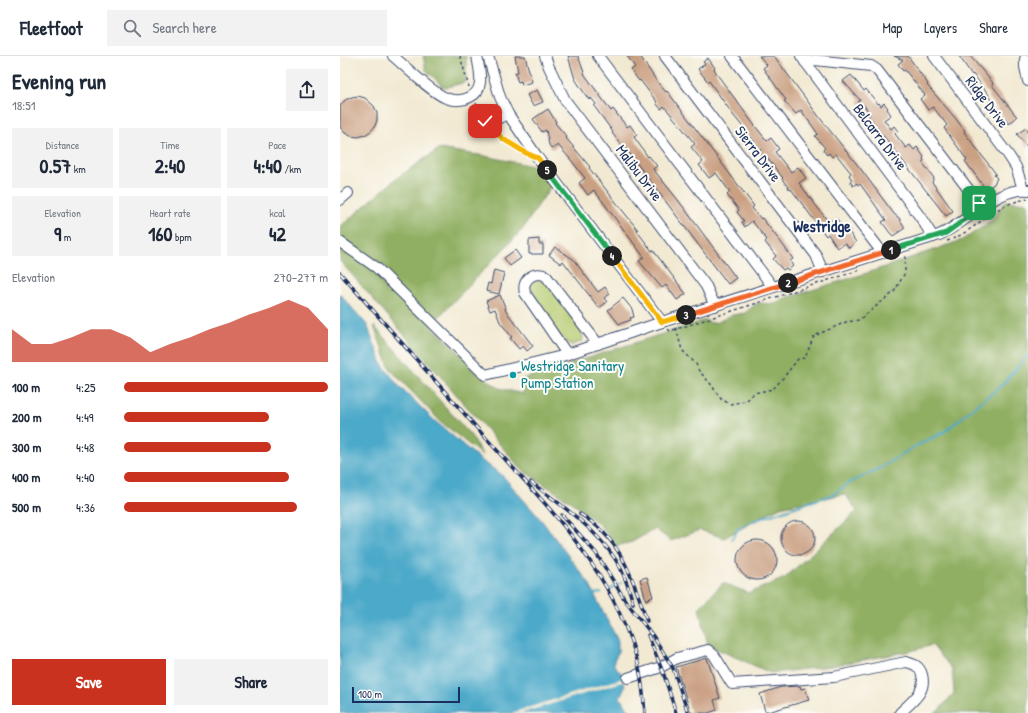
<!DOCTYPE html>
<html lang="en">
<head>
<meta charset="utf-8">
<style>
  :root { --surface:#fff; --page:#f2f2f3; --text:#1f2937; --muted:#747a83; --line:#e0e1e3; --accent:#c8321e }
  body { margin:0; font-family:"Patrick Hand",sans-serif; background:var(--page); color:var(--text); height:100vh; display:flex; flex-direction:column; font-size:15px; white-space:nowrap }
  * { box-sizing:border-box; margin:0 }
  p { font-size:13px; color:var(--muted) }
  .icon { flex:none; width:22px; height:22px; fill:none; stroke:currentColor; stroke-width:2; stroke-linecap:round; stroke-linejoin:round }
  .map { position:relative; flex:1; overflow:hidden }
  .drawer { display:flex; flex-direction:column; background:var(--surface); width:340px }
  .drawer>* { flex:none }
  .scale { position:absolute; left:12px; bottom:10px; width:108px; box-sizing:border-box; padding-left:4px; border:2px solid #1b2f5e; border-top:0; font-size:11px; line-height:14px; white-space:nowrap; color:#1b2f5e; -webkit-text-stroke:3px #fdfcf7; paint-order:stroke }
  .pin { position:absolute; display:grid; place-items:center; width:34px; height:34px; color:#fff; margin:-17px; border-radius:8px; box-shadow:0 2px 6px #0006 }
  .km { position:absolute; width:20px; height:20px; margin:-10px; border-radius:50%; background:#222; color:#fff; font-size:11px; line-height:20px; text-align:center }
  .round { display:grid; place-items:center; flex:none; width:42px; height:42px; border-radius:0px; background:var(--page) }
  .summary { display:flex; align-items:center; justify-content:space-between; height:68px; padding:0 12px }
  h1 { font-size:22px; font-weight:800; line-height:30px }
  .metrics { display:grid; grid-template-columns:repeat(3,1fr); gap:6px; height:68px; padding:4px 12px }
  .metrics div { display:grid; align-content:center; border-radius:0px; background:var(--page); text-align:center }
  .metrics b { font-size:20px; font-weight:800 }
  .metrics small { font-size:11px; font-weight:400 }
  .metrics p { font-size:11px }
  .chart { height:112px; padding:8px 12px }
  .chart p { display:flex; justify-content:space-between }
  .chart svg { width:100%; height:72px; margin-top:4px; fill:var(--accent); opacity:.7 }
  .button { display:flex; gap:8px; margin-top:auto; padding:8px 12px }
  .button a { flex:1; height:46px; border-radius:0px; background:var(--accent); color:#fff; font-size:16px; font-weight:800; line-height:46px; text-align:center }
  .button a+a { background:var(--page); color:var(--text) }
  ul { padding:0 12px; list-style:none; font-size:13px }
  li { display:grid; grid-template-columns:64px 48px 1fr; align-items:center; height:30px }
  li i { height:10px; border-radius:5px; background:var(--accent) }
  header { display:flex; align-items:center; gap:24px; box-sizing:border-box; height:56px; padding:0 20px; background:var(--surface); border-bottom:1px solid var(--line) }
  header strong { font-size:19px }
  nav { display:flex; gap:22px; margin-inline-start:auto; font-size:14px }
  .search { width:280px; height:36px; background:var(--page); display:flex; align-items:center; gap:10px; box-sizing:border-box; padding:0 14px; border-radius:0px; color:var(--muted); font-size:15px }
  main { display:flex; flex:1; min-height:0 }
  .map>svg:first-child { display:block }
  .green { fill:#b5cb6f; stroke:#687d66 }
  .forest { fill:#90af62; stroke:#566f60 }
  .water { fill:#4ba9c9; stroke:#336c94 }
  .pier { fill:#f2e9d2 }
  .lines { fill:none; stroke-linecap:round; stroke-linejoin:round }
  .stream { stroke:#4ba9c9; stroke-width:2 }
  .building { fill:#caa083 }
  .minor-casing { stroke:#3b4b6f; stroke-width:12 }
  .path { stroke:#3b4b6f; stroke-width:1.5; stroke-dasharray:3 3; stroke-linecap:butt }
  .minor { stroke:#fff; stroke-width:10 }
  .rail-casing { stroke:#1b2f5e; stroke-width:3.5 }
  .rail { stroke:#fdfcf7; stroke-width:2; stroke-dasharray:6; stroke-linecap:butt }
  .split-1-casing { stroke:#fff; stroke-width:8 }
  .split-2-casing { stroke:#fff; stroke-width:8 }
  .split-3-casing { stroke:#fff; stroke-width:8 }
  .split-4-casing { stroke:#fff; stroke-width:8 }
  .split-5-casing { stroke:#fff; stroke-width:8 }
  .split-6-casing { stroke:#fff; stroke-width:8 }
  .split-1 { stroke:#22a559; stroke-width:5 }
  .split-2 { stroke:#f0652b; stroke-width:5 }
  .split-3 { stroke:#f0652b; stroke-width:5 }
  .split-4 { stroke:#f5b400; stroke-width:5 }
  .split-5 { stroke:#22a559; stroke-width:5 }
  .split-6 { stroke:#f5b400; stroke-width:5 }
  .culture-dot { fill:#0f9aa8; stroke:#fdfcf7; stroke-width:1.5 }
  .labels { text-anchor:middle; stroke-width:4; stroke-linejoin:round; paint-order:stroke }
  .street-label { font-size:15px; fill:#1b2f5e; stroke:#fdfcf7 }
  .culture-label { font-size:15px; fill:#0d838f; stroke:#fdfcf7; text-anchor:start }
  .neighbourhood-label { font-size:16px; font-weight:bold; fill:#1b2f5e; stroke:#fdfcf7 }
</style>
</head>
<body>
<header>
<strong>Fleetfoot</strong>
<div class="search"><svg class="icon" aria-label="search" viewBox="0 0 24 24"><circle cx="10" cy="10" r="6"/><path d="M15 15l6 6"/></svg>Search here</div>
<nav><a>Map</a><a>Layers</a><a>Share</a></nav>
</header>
<main>
<section class="drawer">
<div class="summary"><div><h1>Evening run</h1><p>18:51</p></div><a class="round"><svg class="icon" aria-label="share" viewBox="0 0 24 24"><path d="M12 15V3M7 8l5-5 5 5M5 13v7h14v-7"/></svg></a></div>
<div class="metrics">
<div><p>Distance</p><b>0.57<small> km</small></b></div>
<div><p>Time</p><b>2:40</b></div>
<div><p>Pace</p><b>4:40<small> /km</small></b></div>
</div>
<div class="metrics">
<div><p>Elevation</p><b>9<small> m</small></b></div>
<div><p>Heart rate</p><b>160<small> bpm</small></b></div>
<div><p>kcal</p><b>42</b></div>
</div>
<div class="chart"><p><span>Elevation</span>270–277 m</p>
<svg viewBox="0 0 160 44" preserveAspectRatio="none"><path d="M0 44V24L10 33L20 33L30 29L40 24L50 24L60 29L70 38L80 33L90 29L100 24L110 20L120 15L130 11L140 6L150 11L160 24V44z"/></svg>
</div>
<ul>
<li><b>100 m</b>4:25<i style="width:100%"></i></li>
<li><b>200 m</b>4:49<i style="width:71%"></i></li>
<li><b>300 m</b>4:48<i style="width:72%"></i></li>
<li><b>400 m</b>4:40<i style="width:81%"></i></li>
<li><b>500 m</b>4:36<i style="width:85%"></i></li>
</ul>
<div class="button"><a>Save</a><a>Share</a></div>
</section>
<div class="map">
<svg width="688" height="657" viewBox="0 0 688 657">
  <rect width="100%" height="100%" fill="#fdfcf7"/>
  <filter id="ink" filterUnits="userSpaceOnUse"><feTurbulence type="fractalNoise" baseFrequency=".025" numOctaves="2"/><feDisplacementMap in="SourceGraphic" scale="8" xChannelSelector="R" yChannelSelector="G"/><feConvolveMatrix kernelMatrix="1 2 1 2 8 2 1 2 1" color-interpolation-filters="sRGB"/></filter>
  <filter id="wash" filterUnits="userSpaceOnUse"><feTurbulence type="fractalNoise" baseFrequency=".012" numOctaves="4" result="noise"/><feDisplacementMap in="SourceGraphic" scale="16" xChannelSelector="R" yChannelSelector="G"/><feGaussianBlur stdDeviation="0.9" result="paint"/><feColorMatrix in="noise" values="0 0 0 0 0 0 0 0 0 0 0 0 0 0 0 0 0 1.4 0 .05"/><feComposite in="paint" operator="in"/></filter>
  <g filter="url(#wash)">
    <rect width="100%" height="100%" fill="#f2e9d2"/>
    <!-- green -->
    <polygon class="green" points="197,224 205,225 239,271 243,282 242,285 232,289 224,285 188,236 189,229"/>
    <!-- forest -->
    <g class="forest">
      <polygon points="83,0 126,0 126,26 104,32 86,14"/>
      <polygon points="99,93 145,100 197,111 213,127 182,174 91,269 146,323 159,332 183,338 183,323 365,264 371,267 378,266 392,259 405,257 417,247 433,248 443,243 527,217 622,184 649,167 666,145 688,147 688,657 594,657 597,656 614,637 612,613 592,589 571,595 491,610 431,617 368,589 359,552 383,527 409,537 445,522 517,455 505,438 440,451 384,482 360,474 331,485 315,473 292,486 276,490 259,468 231,446 182,414 0,205 0,171 57,122"/>
      <polygon points="34,270 132,381 143,400 100,365 50,313"/>
    </g>
    <!-- water -->
    <polygon class="water" points="0,238 27,269 42,308 57,328 95,365 141,404 162,419 202,465 248,526 278,585 278,597 274,604 274,609 281,617 285,631 280,642 291,657 0,657"/>
    <!-- pier -->
    <polygon class="pier" points="284,622 285,625 182,657 171,657"/>
    <g class="lines">
      <!-- stream -->
      <g class="stream">
        <polyline points="392,483 399,472 413,465 494,438 509,427 542,411 572,392 604,376 663,328 688,299"/>
        <polyline points="271,533 281,527"/>
        <polyline points="253,538 261,537"/>
      </g>
    </g>
    <g id="blocks">
      <!-- building -->
      <g class="building">
        <polygon points="175,0 185,0 192,26 182,29 181,25 178,26 175,17 178,16"/>
        <polygon points="228,0 238,0 245,19 271,55 273,53 287,71 290,69 297,79 294,81 308,101 309,100 317,110 313,113 338,144 396,222 388,228 283,89 282,90 280,87 272,77 273,76 254,50 256,48 251,42 249,44 235,23"/>
        <polygon points="287,0 300,0 318,27 326,36 327,35 414,150 412,152 421,163 422,162 443,189 453,203 450,205 453,210 448,214 446,212 443,214 433,203 436,200 425,186 427,184 412,165 405,171 402,166 404,165 397,156 399,154 387,139 390,136 376,117 369,122 359,109 363,106 351,91 355,88 324,50 321,53 316,47 317,46 300,24 299,25 291,14 295,11"/>
        <polygon points="419,0 434,0 483,66 520,112 554,158 559,162 565,172 553,180 550,177 542,166 546,164 520,128 518,129 517,127 513,130 510,125 512,124 509,119 511,117 496,98 492,101 489,97 487,99 483,94 485,92 475,80 478,78 461,54 456,58 444,45 446,44 423,12 427,9"/>
        <polygon points="554,0 568,0 588,28 587,29 616,63 625,75 624,76 656,118 654,119 657,122 654,128 649,131 647,130 645,132 625,105 627,104 604,72 607,69 593,51 588,54 580,43 585,39 565,14 563,15 558,8 563,4"/>
        <polygon points="619,0 630,0 653,27 652,29 677,61 669,68 648,40 649,39 633,18 632,19"/>
        <polygon points="368,2 375,12 374,13 376,16 376,17 415,70 427,85 431,82 439,93 435,96 451,116 458,111 466,122 459,127 490,168 497,163 503,172 506,170 510,175 509,176 516,186 509,192 505,187 497,192 488,178 486,180 451,133 450,134 442,123 443,122 427,102 425,104 419,96 421,94 419,91 394,60 369,25 368,26 358,13 365,8 363,6"/>
        <polygon points="511,19 524,35 526,33 538,48 539,47 541,50 544,47 548,52 547,53 551,59 544,64 551,73 554,70 558,75 555,78 566,92 570,89 574,94 577,91 584,101 583,102 584,105 582,106 594,122 592,126 613,155 606,160 537,72 528,59 530,58 523,48 522,50 518,46 520,44 503,25"/>
        <polygon points="197,34 203,46 193,50 187,39"/>
        <polygon points="18,40 25,42 34,50 37,57 37,64 35,70 31,75 25,79 18,81 11,80 5,77 0,71 0,50 5,44 12,41"/>
        <polygon points="208,53 216,66 215,67 227,81 226,82 250,111 249,112 298,174 297,175 312,195 313,194 346,238 337,244 326,229 322,232 299,205 304,201 254,134 248,139 239,127 245,122 231,104 218,89 212,93 209,89 206,74 202,76 193,63"/>
        <polygon points="686,72 688,75 688,92 677,78"/>
        <polygon points="199,183 199,188 203,188 203,198 189,198 189,184"/>
        <polygon points="215,191 233,203 258,236 265,231 270,238 264,242 267,246 259,252 223,205 221,208 209,199"/>
        <polygon points="175,194 181,202 170,210 164,202"/>
        <polygon points="154,214 164,217 159,238 146,235 148,227 151,228"/>
        <polygon points="160,239 166,253 165,254 193,290 187,295 183,290 179,293 170,282 172,281 160,266 155,253 150,255 146,245"/>
        <polygon points="283,242 292,253 294,261 290,262 291,264 279,268 268,254"/>
        <circle cx="458" cy="482" r="17"/>
        <circle cx="417" cy="504" r="20"/>
        <polygon points="307,521 313,541 306,544 300,523"/>
        <polygon points="367,602 380,642 374,644 377,654 368,657 351,657 336,611"/>
        <polygon points="460,630 461,633 465,632 469,644 428,656 428,655 425,655 420,638 441,631"/>
      </g>
    </g>
  </g>
  <g filter="url(#ink)">
    <use href="#blocks" fill-opacity="0" stroke="#3b4b6f" stroke-width="1"/>
    <g class="lines">
      <defs>
        <g id="minor">
          <path d="M 53,0 C 66,11 91,36 106,42 C 113,45 123,45 130,41 C 146,34 139,13 137,0"/>
          <polyline points="148,0 160,41 168,58 198,102 322,266"/>
          <polyline points="205,0 209,11 225,44 366,230 375,250"/>
          <polyline points="258,0 433,231"/>
          <polyline points="325,0 476,199 483,216"/>
          <polyline points="392,0 538,191 542,197"/>
          <polyline points="461,0 581,162 593,181"/>
          <polyline points="594,0 669,100 676,111 683,133"/>
          <polyline points="685,3 685,11 688,25"/>
          <polyline points="465,6 475,4 531,10 537,14 642,151"/>
          <polyline points="157,63 168,58"/>
          <polyline points="0,144 8,137"/>
          <path d="M 0,186 L 37,212 L 145,319 L 222,300 L 322,266 L 599,179 C 626,168 658,130 688,134"/>
          <path d="M 227,298 L 185,237 C 181,224 194,214 206,220 L 258,288"/>
          <path d="M 288,622 L 321,611 L 337,602 L 368,594 L 374,599 L 392,628 L 494,621 L 566,606 C 574,608 580,610 582,619 C 587,636 571,646 560,657"/>
        </g>
      </defs>
      <!-- minor casing -->
      <use href="#minor" class="minor-casing"/>
      <!-- path -->
      <g class="path">
        <polyline points="120,0 129,31"/>
        <path d="M 136,47 C 145,70 162,83 182,95"/>
        <path d="M 607,185 C 639,174 651,148 688,143"/>
        <polyline points="336,272 342,294 356,308 359,315 370,327 381,343 390,348 406,345 414,337 433,333 443,322 458,303 465,302 474,280 506,266 519,264 554,236 565,217 565,199"/>
        <polyline points="328,273 330,275 520,214"/>
      </g>
      <!-- minor -->
      <use href="#minor" class="minor"/>
      <defs>
        <g id="rail">
          <path d="M 0,217 C 48,271 96,326 144,380 C 204,447 266,506 294,594 C 301,614 303,636 305,657"/>
          <path d="M 191,426 C 224,452 261,475 281,513 C 286,524 290,536 293,547"/>
          <path d="M 240,458 C 281,482 293,523 307,565"/>
          <polyline points="222,459 256,497 285,544 313,580 333,612 348,657"/>
          <polyline points="308,579 324,619 336,657"/>
        </g>
      </defs>
      <!-- rail casing -->
      <use href="#rail" class="rail-casing"/>
      <!-- rail -->
      <use href="#rail" class="rail"/>
    </g>
  </g>
  <g class="lines" filter="url(#ink)">
    <defs>
      <polyline id="split-1" points="551,194 606,177 642,151 639,147"/>
      <polyline id="split-2" points="448,227 551,194"/>
      <polyline id="split-3" points="346,259 448,227"/>
      <polyline id="split-4" points="272,200 322,266 346,259"/>
      <polyline id="split-5" points="207,114 272,200"/>
      <polyline id="split-6" points="145,65 163,83 186,97 198,102 207,114"/>
    </defs>
    <!-- split-1 casing -->
    <use href="#split-1" class="split-1-casing"/>
    <!-- split-2 casing -->
    <use href="#split-2" class="split-2-casing"/>
    <!-- split-3 casing -->
    <use href="#split-3" class="split-3-casing"/>
    <!-- split-4 casing -->
    <use href="#split-4" class="split-4-casing"/>
    <!-- split-5 casing -->
    <use href="#split-5" class="split-5-casing"/>
    <!-- split-6 casing -->
    <use href="#split-6" class="split-6-casing"/>
    <!-- split-1 -->
    <use href="#split-1" class="split-1"/>
    <!-- split-2 -->
    <use href="#split-2" class="split-2"/>
    <!-- split-3 -->
    <use href="#split-3" class="split-3"/>
    <!-- split-4 -->
    <use href="#split-4" class="split-4"/>
    <!-- split-5 -->
    <use href="#split-5" class="split-5"/>
    <!-- split-6 -->
    <use href="#split-6" class="split-6"/>
  </g>
  <!-- markers -->
  <circle class="culture-dot" cx="173" cy="319" r="4"/>
  <g class="labels">
    <!-- street labels -->
    <g class="street-label">
      <text transform="translate(647 46) rotate(53)" y="5">Ridge Drive</text>
      <text transform="translate(540 81) rotate(53)" y="5">Belcarra Drive</text>
      <text transform="translate(418 98) rotate(53)" y="5">Sierra Drive</text>
      <text transform="translate(299 117) rotate(53)" y="5">Malibu Drive</text>
    </g>
    <!-- culture labels -->
    <g class="culture-label">
      <text x="181" y="315">Westridge Sanitary<tspan x="181" dy="17">Pump Station</tspan></text>
    </g>
    <!-- neighbourhood labels -->
    <g class="neighbourhood-label">
      <text x="482" y="176">Westridge</text>
    </g>
  </g>
</svg>
<div class="scale">100 m</div>
<div class="pin" style="left:639px;top:147px;background:#1e9e55"><svg class="icon" aria-label="arrive" viewBox="0 0 24 24"><path d="M6 21V4h12l-3 4 3 4H6"/></svg></div>
<div class="pin" style="left:145px;top:65px;background:#d93025"><svg class="icon" aria-label="check" viewBox="0 0 24 24"><path d="M5 12l5 5 9-10"/></svg></div>
<b class="km" style="left:551px;top:194px">1</b>
<b class="km" style="left:448px;top:227px">2</b>
<b class="km" style="left:346px;top:259px">3</b>
<b class="km" style="left:272px;top:200px">4</b>
<b class="km" style="left:207px;top:114px">5</b>
</div>
</main>
</body>
</html>
